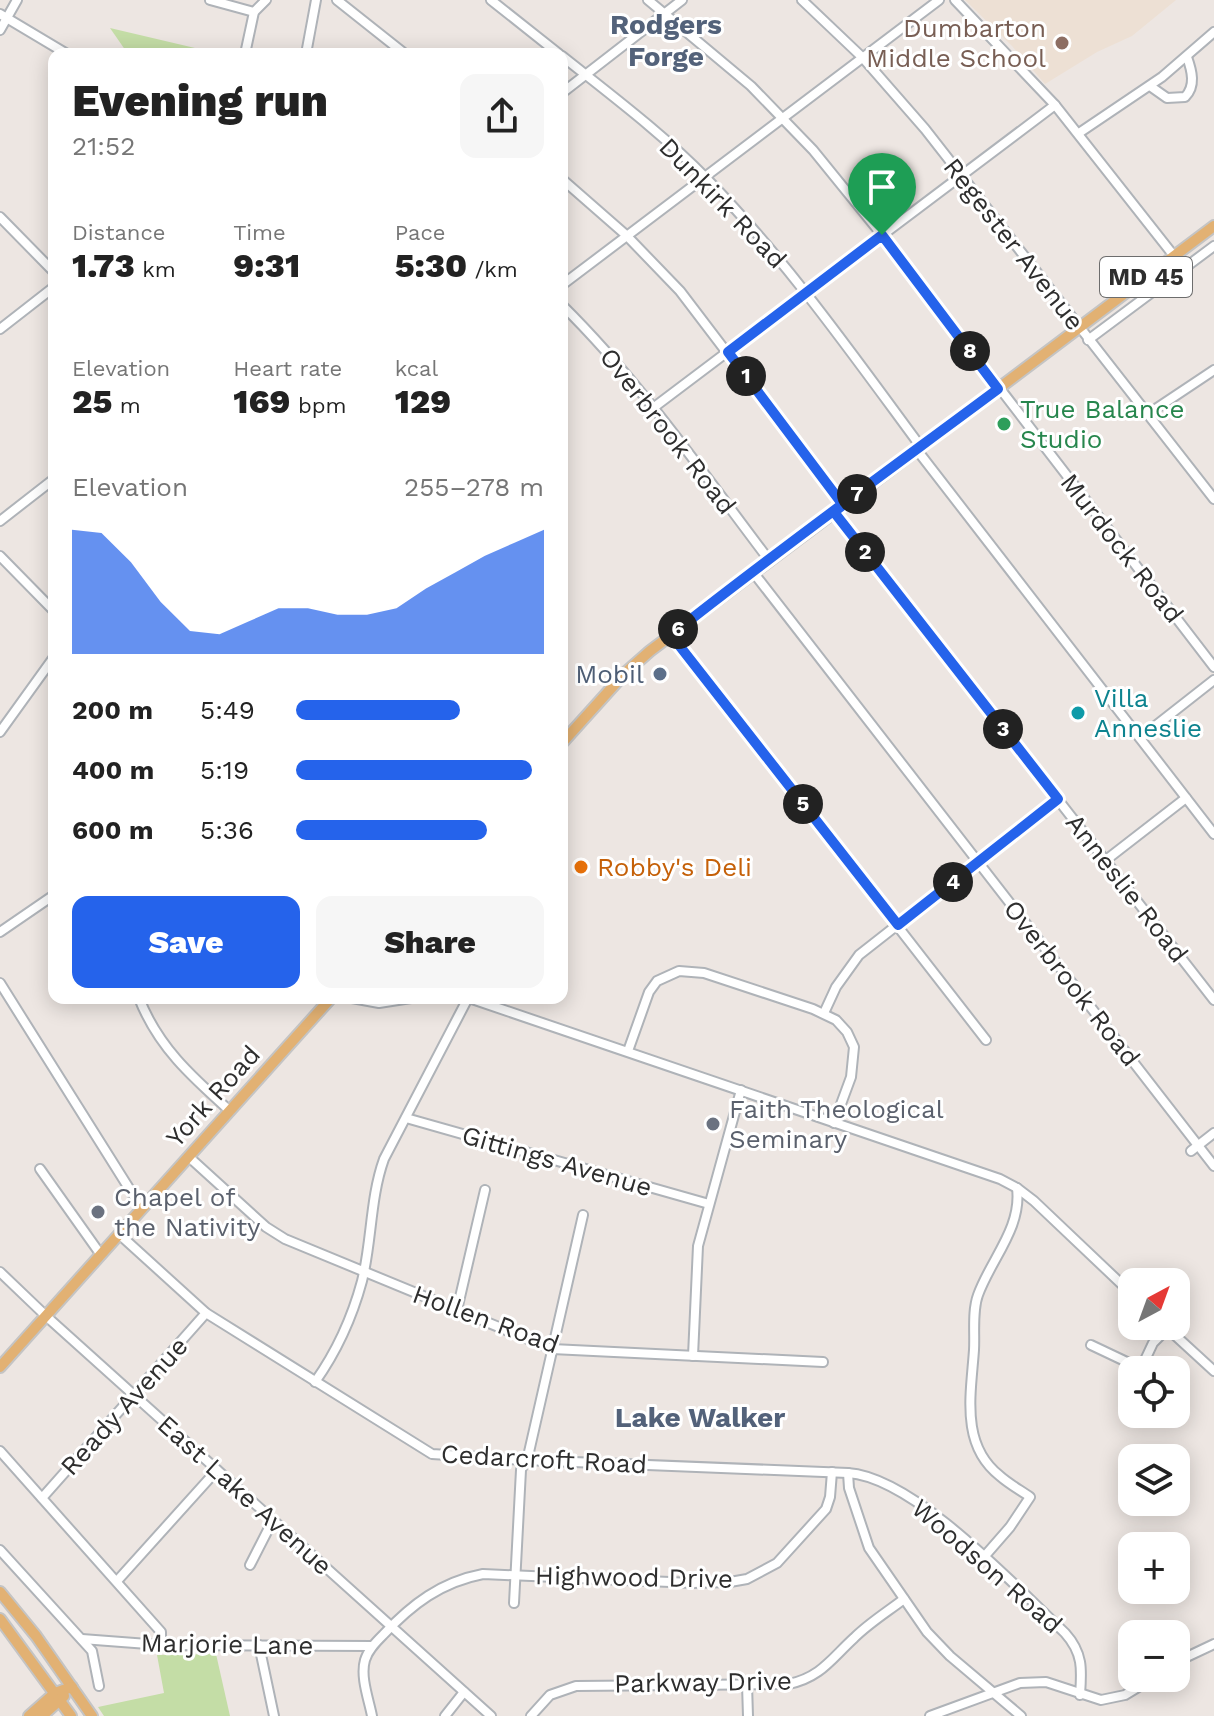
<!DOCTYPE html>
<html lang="en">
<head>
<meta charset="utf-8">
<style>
  :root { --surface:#fff; --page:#f6f6f6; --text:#222; --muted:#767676; --accent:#2563eb }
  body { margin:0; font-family:"Work Sans",sans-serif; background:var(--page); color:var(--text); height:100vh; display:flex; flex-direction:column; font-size:30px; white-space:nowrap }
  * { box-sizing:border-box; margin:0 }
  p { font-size:26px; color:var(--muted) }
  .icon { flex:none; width:44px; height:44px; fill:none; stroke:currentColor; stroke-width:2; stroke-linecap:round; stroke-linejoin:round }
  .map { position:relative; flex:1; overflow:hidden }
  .details { position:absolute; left:48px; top:48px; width:520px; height:956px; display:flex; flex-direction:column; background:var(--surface); border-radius:16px; box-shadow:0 4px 20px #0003 }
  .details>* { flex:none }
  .needle { width:52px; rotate:41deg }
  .controls { position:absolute; left:1118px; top:1268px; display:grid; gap:16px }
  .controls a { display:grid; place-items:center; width:72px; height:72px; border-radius:16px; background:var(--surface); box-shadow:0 4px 20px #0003; font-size:40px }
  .pin { position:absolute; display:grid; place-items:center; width:68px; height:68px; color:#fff; margin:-82px -34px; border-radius:50% 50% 50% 0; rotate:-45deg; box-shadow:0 0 8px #0007 }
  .pin .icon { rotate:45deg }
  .km { position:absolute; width:40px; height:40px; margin:-20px; border-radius:50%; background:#222; color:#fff; font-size:22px; line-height:40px; text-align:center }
  .round { display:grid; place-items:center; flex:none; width:84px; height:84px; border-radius:16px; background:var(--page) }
  .summary { display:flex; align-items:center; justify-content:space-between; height:136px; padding:0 24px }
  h1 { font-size:44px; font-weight:800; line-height:60px }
  .stats { display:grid; grid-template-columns:repeat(3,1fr); gap:12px; height:136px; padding:8px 24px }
  .stats div { display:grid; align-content:center }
  .stats b { font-size:34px; font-weight:800 }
  .stats small { font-size:22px; font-weight:400 }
  .stats p { font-size:22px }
  .chart { height:224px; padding:16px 24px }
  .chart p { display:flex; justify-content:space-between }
  .chart svg { width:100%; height:144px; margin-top:8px; fill:var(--accent); opacity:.7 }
  .action { display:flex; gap:16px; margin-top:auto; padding:16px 24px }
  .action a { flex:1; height:92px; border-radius:16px; background:var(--accent); color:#fff; font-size:32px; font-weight:800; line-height:92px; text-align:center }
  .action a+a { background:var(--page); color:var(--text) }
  ul { padding:0 24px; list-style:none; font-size:26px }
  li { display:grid; grid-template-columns:128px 96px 1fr; align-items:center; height:60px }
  li i { height:20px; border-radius:10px; background:var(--accent) }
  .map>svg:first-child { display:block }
  .education { fill:#ede0d4 }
  .green { fill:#c4dda6 }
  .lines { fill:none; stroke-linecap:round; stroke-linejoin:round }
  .minor-casing { stroke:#afb3b8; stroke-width:12 }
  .major-casing { stroke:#c4c4c4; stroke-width:14 }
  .minor { stroke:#fff; stroke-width:8 }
  .major { stroke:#e2b173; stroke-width:10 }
  .route-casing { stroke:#fff; stroke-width:16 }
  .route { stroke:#2563eb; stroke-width:10 }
  .education-dot { fill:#8d6e63; stroke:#fff; stroke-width:3 }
  .leisure-dot { fill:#2e9e5b; stroke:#fff; stroke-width:3 }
  .service-dot { fill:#5c6f8a; stroke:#fff; stroke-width:3 }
  .culture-dot { fill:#0f9aa8; stroke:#fff; stroke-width:3 }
  .food-dot { fill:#e8710a; stroke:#fff; stroke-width:3 }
  .worship-dot { fill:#6b7280; stroke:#fff; stroke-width:3 }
  .labels { text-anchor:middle; stroke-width:6; stroke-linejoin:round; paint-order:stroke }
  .shield { fill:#fff; stroke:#6d6d6d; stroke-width:2 }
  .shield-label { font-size:24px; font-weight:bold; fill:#2e2e2e }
  .education-label { font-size:26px; fill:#785e54; stroke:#fff; text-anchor:end }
  .street-label { font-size:26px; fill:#2e2e2e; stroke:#fff }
  .leisure-label { font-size:26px; fill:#27864d; stroke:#fff; text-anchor:start }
  .service-label { font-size:26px; fill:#4e5e75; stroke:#fff; text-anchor:end }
  .culture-label { font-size:26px; fill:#0d838f; stroke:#fff; text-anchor:start }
  .food-label { font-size:26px; fill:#c56008; stroke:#fff; text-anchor:start }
  .worship-label { font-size:26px; fill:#5b616d; stroke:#fff; text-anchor:start }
  .neighbourhood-label { font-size:28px; font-weight:bold; fill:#53627a; stroke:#fff }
</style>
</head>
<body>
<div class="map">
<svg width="1214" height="1716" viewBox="0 0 1214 1716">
  <rect width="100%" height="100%" fill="#ede6e2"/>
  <!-- education -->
  <polygon class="education" points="965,0 1176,0 1132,36 1097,52 1045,84 1012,46"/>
  <!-- green -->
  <g class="green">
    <polygon points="110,28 195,48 195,54 128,54"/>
    <polygon points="216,1654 230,1716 104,1716 98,1707 164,1693 157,1655"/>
  </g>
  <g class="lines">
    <defs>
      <g id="minor">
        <polyline points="210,0 254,12"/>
        <polyline points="337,0 405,54"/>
        <polyline points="491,0 559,54"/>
        <polyline points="648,0 751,86 813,150 882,235 1214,667"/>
        <polyline points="802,0 863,58 925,129 1214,499"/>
        <polyline points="955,0 1055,105 1174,256"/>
        <polyline points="0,14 67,54"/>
        <polyline points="0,30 17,0"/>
        <polyline points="245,54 254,12 266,0"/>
        <polyline points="306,54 316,0"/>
        <path d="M 562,56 C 611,95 663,134 707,179 C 787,261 853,355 921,447"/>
        <path d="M 1150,86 L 1167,98 L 1185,97 C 1196,86 1192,71 1187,57"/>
        <polyline points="562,93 682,0"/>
        <polyline points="1079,133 1162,77 1214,32"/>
        <polyline points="562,179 626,235 680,291 843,505"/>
        <polyline points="0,217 54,272"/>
        <polyline points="562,285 939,0"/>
        <path d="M 562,305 C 640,382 703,473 769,560"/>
        <polyline points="0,329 54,287"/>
        <polyline points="1088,340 1214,246"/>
        <polyline points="653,408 1055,105"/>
        <polyline points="1148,414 1214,370"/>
        <polyline points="917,450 1214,834"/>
        <polyline points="834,512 1214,1000"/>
        <polyline points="0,521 54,479"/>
        <polyline points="0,556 54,611"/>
        <polyline points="753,572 1214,1166"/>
        <polyline points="671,635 986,1040"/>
        <polyline points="0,732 54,657"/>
        <polyline points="1140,738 1214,680"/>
        <polyline points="1106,860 1186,798"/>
        <polyline points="0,932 54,895"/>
        <polyline points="0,983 142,1209"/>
        <path d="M 139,998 C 158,1047 192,1077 230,1111"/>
        <polyline points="352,998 379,1003 411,998"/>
        <polyline points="469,998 1000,1179 1017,1188 1034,1201 1132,1294"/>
        <polyline points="824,1013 836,987 859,955 1058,799"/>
        <polyline points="628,1051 649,992 657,981 679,971 704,973 813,1009 836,1020 847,1032 854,1047 851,1077 834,1123"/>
        <polyline points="406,1118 709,1204"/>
        <polyline points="1191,1151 1214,1133"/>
        <polyline points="189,1157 266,1227 285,1239 552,1349 823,1362"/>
        <polyline points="40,1169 101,1255"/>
        <path d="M 119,1234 L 206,1313 L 432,1454 L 524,1460 L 848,1473 C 914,1477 1016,1587 1065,1633 C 1083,1653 1082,1669 1080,1695"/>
        <polyline points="0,1272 46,1316 491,1716"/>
        <polyline points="457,1310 485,1190"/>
        <polyline points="1166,1327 1214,1371"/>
        <polyline points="1091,1345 1129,1363 1137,1364 1145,1360 1153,1343 1168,1328"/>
        <polyline points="693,1356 698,1246 741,1090"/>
        <path d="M 315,1382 C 337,1351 352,1318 362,1281 C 372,1241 370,1198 384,1159 L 468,998"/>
        <polyline points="0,1451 161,1632 161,1645"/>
        <polyline points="848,1473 849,1488 869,1548 927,1632 950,1656 1021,1716"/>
        <polyline points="42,1498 206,1313"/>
        <polyline points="0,1550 92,1651 99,1686"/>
        <path d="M 983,1558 L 1010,1527 L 1030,1497 C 1020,1490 1009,1484 1000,1476 C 960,1445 971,1394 974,1350 C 975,1334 972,1311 978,1295 C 991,1259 1022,1228 1017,1188"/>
        <polyline points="250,1565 273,1520"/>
        <polyline points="117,1581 217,1470"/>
        <polyline points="514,1603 521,1470 529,1452 583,1215"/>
        <polyline points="82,1639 161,1645 372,1646"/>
        <polyline points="259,1645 274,1716"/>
        <polyline points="1176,1662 1214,1644"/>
        <polyline points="747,1684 748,1716"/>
        <path d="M 372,1716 C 369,1700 360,1677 365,1660 C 368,1650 376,1642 383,1635 C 412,1604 441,1582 483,1574 L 693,1583 L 730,1582 L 747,1579 L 777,1563 L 826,1509 L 830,1497 L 832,1472"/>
        <polyline points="445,1716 464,1692"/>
        <path d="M 531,1716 L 550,1695 L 576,1686 L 789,1684 C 821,1677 831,1659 854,1638 C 869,1623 887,1612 904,1599"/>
        <polyline points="930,1716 1020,1683 1046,1682 1101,1700 1125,1695 1153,1678"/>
      </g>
      <g id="major">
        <polyline points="562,743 625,673 650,651 1214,226"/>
        <polyline points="0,1367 331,998"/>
        <polyline points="0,1592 36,1636 92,1716"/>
        <polyline points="0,1619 71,1716"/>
        <polyline points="29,1716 55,1693 72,1687"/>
        <polyline points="42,1716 64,1696"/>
      </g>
    </defs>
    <!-- minor casing -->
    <use href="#minor" class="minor-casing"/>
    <!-- major casing -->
    <use href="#major" class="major-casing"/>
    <!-- minor -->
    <use href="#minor" class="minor"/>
    <!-- major -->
    <use href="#major" class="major"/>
  </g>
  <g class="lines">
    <defs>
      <path id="route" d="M 882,235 L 728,352 L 843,505 L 834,512 L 1058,799 L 898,925 L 671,635 C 778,550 889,470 998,389 L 882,235"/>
    </defs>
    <!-- route casing -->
    <use href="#route" class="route-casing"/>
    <!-- route -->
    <use href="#route" class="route"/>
  </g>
  <!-- markers -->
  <circle class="education-dot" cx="1062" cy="43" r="8"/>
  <circle class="leisure-dot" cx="1004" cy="424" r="8"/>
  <circle class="service-dot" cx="660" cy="674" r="8"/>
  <circle class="culture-dot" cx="1078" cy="713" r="8"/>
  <circle class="food-dot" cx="581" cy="867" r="8"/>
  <g class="worship-dot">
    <circle cx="713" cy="1124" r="8"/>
    <circle cx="98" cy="1212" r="8"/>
  </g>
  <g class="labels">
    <!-- shield labels -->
    <rect class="shield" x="1100" y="257" width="92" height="40" rx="6"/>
    <g class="shield-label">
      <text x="1146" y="285">MD 45</text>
    </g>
    <!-- education labels -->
    <g class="education-label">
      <text x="1046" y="37">Dumbarton<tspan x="1046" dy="30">Middle School</tspan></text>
    </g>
    <!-- street labels -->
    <g class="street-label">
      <text transform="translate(723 203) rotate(46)" y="9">Dunkirk Road</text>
      <text transform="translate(1014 244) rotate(52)" y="9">Regester Avenue</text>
      <text transform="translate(668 431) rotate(52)" y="9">Overbrook Road</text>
      <text transform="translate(1122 548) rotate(52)" y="9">Murdock Road</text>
      <text transform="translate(1127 888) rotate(52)" y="9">Anneslie Road</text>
      <text transform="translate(1072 983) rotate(52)" y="9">Overbrook Road</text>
      <text transform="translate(213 1096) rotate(-48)" y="9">York Road</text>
      <text transform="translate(557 1161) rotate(16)" y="9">Gittings Avenue</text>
      <text transform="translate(486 1319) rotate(20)" y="9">Hollen Road</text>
      <text transform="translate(124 1406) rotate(-48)" y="9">Ready Avenue</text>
      <text transform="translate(544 1459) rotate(3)" y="9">Cedarcroft Road</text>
      <text transform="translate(245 1495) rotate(42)" y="9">East Lake Avenue</text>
      <text transform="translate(987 1566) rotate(41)" y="9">Woodson Road</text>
      <text transform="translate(634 1577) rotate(1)" y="9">Highwood Drive</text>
      <text transform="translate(227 1644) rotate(1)" y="9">Marjorie Lane</text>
      <text transform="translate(703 1682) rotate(-1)" y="9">Parkway Drive</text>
    </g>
    <!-- leisure labels -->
    <g class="leisure-label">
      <text x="1020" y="418">True Balance<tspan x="1020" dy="30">Studio</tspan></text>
    </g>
    <!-- service labels -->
    <g class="service-label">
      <text x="644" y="683">Mobil</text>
    </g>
    <!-- culture labels -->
    <g class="culture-label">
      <text x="1094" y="707">Villa<tspan x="1094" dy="30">Anneslie</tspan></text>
    </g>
    <!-- food labels -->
    <g class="food-label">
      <text x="597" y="876">Robby's Deli</text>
    </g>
    <!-- worship labels -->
    <g class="worship-label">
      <text x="729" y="1118">Faith Theological<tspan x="729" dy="30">Seminary</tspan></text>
      <text x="114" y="1206">Chapel of<tspan x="114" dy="30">the Nativity</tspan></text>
    </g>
    <!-- neighbourhood labels -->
    <g class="neighbourhood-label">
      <text x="666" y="34">Rodgers<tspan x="666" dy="32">Forge</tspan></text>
      <text x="700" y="1427">Lake Walker</text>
    </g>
  </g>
</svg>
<div class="controls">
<a><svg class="needle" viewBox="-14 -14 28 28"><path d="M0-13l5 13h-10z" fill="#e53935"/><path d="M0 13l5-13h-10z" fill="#767676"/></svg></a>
<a><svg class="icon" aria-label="locate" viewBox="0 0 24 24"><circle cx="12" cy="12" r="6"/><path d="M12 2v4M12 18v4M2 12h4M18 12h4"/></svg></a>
<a><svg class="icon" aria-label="layers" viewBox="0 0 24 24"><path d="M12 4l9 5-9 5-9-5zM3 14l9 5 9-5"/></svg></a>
<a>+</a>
<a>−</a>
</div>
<div class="pin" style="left:882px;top:235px;background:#1e9e55"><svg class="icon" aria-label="arrive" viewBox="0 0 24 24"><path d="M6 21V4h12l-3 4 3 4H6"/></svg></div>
<b class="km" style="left:746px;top:376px">1</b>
<b class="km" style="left:865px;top:552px">2</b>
<b class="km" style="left:1003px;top:729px">3</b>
<b class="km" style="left:953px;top:882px">4</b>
<b class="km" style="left:803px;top:804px">5</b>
<b class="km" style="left:678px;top:629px">6</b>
<b class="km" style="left:857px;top:494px">7</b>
<b class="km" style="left:970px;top:351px">8</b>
<section class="details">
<div class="summary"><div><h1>Evening run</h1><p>21:52</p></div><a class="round"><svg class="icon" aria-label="share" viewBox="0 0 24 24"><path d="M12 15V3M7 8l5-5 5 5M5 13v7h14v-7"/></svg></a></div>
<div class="stats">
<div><p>Distance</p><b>1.73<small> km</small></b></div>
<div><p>Time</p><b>9:31</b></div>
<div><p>Pace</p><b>5:30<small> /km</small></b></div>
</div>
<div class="stats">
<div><p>Elevation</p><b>25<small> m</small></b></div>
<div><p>Heart rate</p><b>169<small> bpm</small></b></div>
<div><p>kcal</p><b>129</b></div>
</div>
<div class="chart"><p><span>Elevation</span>255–278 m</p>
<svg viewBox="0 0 160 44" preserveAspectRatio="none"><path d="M0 44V6L10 7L20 16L30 28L40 37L50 38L60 34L70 30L80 30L90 32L100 32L110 30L120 24L130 19L140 14L150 10L160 6V44z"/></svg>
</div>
<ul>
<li><b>200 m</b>5:49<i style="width:66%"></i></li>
<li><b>400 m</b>5:19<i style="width:95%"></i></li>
<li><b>600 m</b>5:36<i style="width:77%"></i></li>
</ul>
<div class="action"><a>Save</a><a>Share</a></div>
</section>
</div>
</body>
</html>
